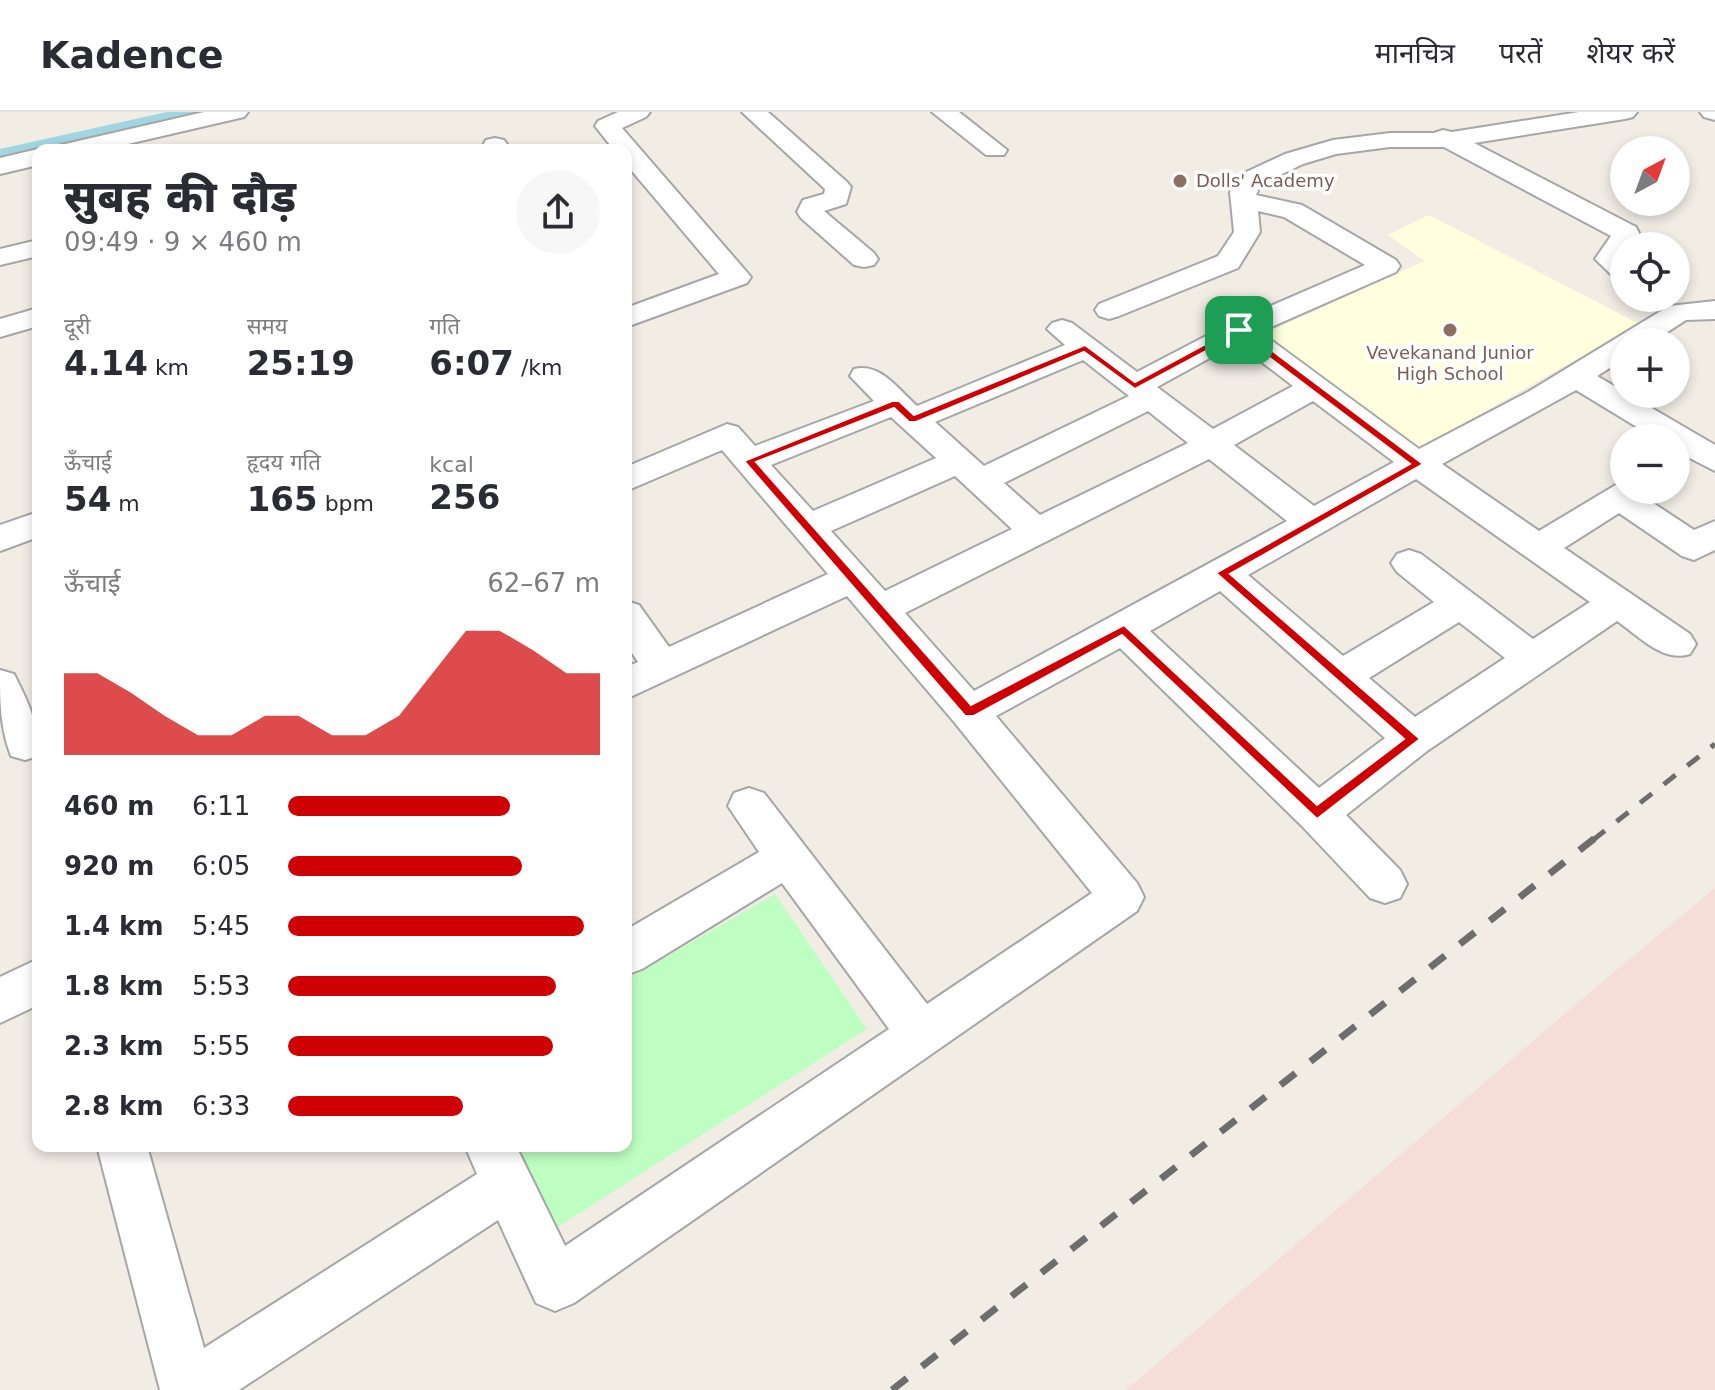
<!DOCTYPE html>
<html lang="hi">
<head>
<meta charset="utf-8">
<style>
  :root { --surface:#fff; --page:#f7f7f7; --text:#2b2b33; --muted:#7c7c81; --line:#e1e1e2; --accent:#cf0003 }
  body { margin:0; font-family:"DejaVu Sans","Noto Sans Devanagari",sans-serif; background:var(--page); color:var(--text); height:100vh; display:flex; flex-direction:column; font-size:30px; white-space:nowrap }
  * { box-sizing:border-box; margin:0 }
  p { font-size:26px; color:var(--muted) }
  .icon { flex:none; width:44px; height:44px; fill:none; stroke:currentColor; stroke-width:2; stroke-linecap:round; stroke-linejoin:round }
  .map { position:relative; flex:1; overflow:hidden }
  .side { position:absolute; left:32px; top:32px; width:600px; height:1008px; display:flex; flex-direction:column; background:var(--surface); border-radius:16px; box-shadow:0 4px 12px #0003 }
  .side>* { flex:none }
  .needle { width:52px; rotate:41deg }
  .tools { position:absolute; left:1610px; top:24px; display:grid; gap:16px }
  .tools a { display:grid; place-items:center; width:80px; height:80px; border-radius:50%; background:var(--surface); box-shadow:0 4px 12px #0003; font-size:40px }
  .pin { position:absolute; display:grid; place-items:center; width:68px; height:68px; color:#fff; margin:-34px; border-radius:16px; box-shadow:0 4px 12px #0006 }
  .round { display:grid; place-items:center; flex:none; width:84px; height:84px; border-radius:42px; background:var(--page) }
  .summary { display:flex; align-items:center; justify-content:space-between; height:136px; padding:0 32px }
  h1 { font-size:44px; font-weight:800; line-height:60px }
  .figures { display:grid; grid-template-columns:repeat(3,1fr); gap:12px; height:136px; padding:8px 32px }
  .figures div { display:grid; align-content:center }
  .figures b { font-size:34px; font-weight:800 }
  .figures small { font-size:22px; font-weight:400 }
  .figures p { font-size:22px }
  .chart { height:224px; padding:16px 32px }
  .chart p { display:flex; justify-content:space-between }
  .chart svg { width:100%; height:144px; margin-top:8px; fill:var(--accent); opacity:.7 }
  ul { padding:0 32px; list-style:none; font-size:26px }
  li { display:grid; grid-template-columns:128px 96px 1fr; align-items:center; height:60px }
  li i { height:20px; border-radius:10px; background:var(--accent) }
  header { display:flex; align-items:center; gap:48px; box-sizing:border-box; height:112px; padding:0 40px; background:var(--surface); border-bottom:2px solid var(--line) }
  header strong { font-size:38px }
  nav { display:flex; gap:44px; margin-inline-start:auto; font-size:28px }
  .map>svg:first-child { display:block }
  .education { fill:#ffffe0 }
  .military { fill:#f4ded7 }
  .park { fill:#befec3 }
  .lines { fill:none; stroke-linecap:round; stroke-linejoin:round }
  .canal { fill:#a1d5e2; fill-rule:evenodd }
  .street-casing { stroke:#a6a6a6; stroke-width:4 }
  .street { fill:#fff; fill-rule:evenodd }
  .rail-far1 { stroke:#6d6d6d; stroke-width:5; stroke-dasharray:15 15; stroke-linecap:butt }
  .rail { stroke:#6d6d6d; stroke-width:7; stroke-dasharray:19 19; stroke-linecap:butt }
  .route { fill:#cf0003; stroke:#fff; stroke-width:2; fill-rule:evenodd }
  .education-dot { fill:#8d6e63; stroke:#fff; stroke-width:3 }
  .labels { text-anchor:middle; stroke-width:7; stroke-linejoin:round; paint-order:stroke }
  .far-education-label { font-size:18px; fill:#785e54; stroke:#fff; text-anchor:start }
</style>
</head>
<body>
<header>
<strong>Kadence</strong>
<nav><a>मानचित्र</a><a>परतें</a><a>शेयर करें</a></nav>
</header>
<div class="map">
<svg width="1715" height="1278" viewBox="0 0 1715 1278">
  <rect width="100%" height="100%" fill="#f1ede5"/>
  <!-- education -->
  <polygon class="education" points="1429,103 1639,212 1418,337 1259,224 1425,149 1388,123"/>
  <!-- military -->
  <polygon class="military" points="1715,776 1715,1278 1126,1278 1589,881"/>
  <!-- park -->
  <polygon class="park" points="775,782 867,917 547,1122 507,1034 626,1034 626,868"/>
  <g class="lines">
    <!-- canal -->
    <polygon class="canal" points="167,0 216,0 212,6 68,38 38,38 38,45 0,53 0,37"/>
    <defs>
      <g id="street">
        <polygon points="204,0 248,0 244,5 102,38 58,38 61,33"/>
        <polygon points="618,0 650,0 646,5 622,16 751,165 747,171 626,215 626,196 719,162 626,52 626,38 614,38 595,14 598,9"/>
        <polygon points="742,0 768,0 847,70 851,75 846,92 824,99 874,141 878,147 874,153 864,155 854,153 801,106 797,100 803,88 824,82 825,77"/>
        <polygon points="932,0 959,0 1007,38 1004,43 986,43"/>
        <path d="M 1579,0 L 1637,0 L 1633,5 L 1625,7 L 1474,31 L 1636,115 L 1639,121 L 1631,134 L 1624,134 L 1624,167 L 1614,165 L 1595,147 L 1611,124 L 1444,35 L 1390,35 L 1336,42 L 1303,52 L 1261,72 L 1256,83 L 1302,93 L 1396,148 L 1400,154 L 1396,160 L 1260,220 L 1419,337 L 1528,280 L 1669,194 L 1715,189 L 1715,207 L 1686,208 L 1652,230 L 1624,230 L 1624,247 L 1597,264 L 1715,333 L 1715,359 L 1676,339 L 1676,326 L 1655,326 L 1576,278 L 1442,352 L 1539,419 L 1624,368 L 1624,378 L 1648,378 L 1644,385 L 1694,418 L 1715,409 L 1715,438 L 1694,448 L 1682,444 L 1619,401 L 1564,436 L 1690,522 L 1696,532 L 1690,542 C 1663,551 1639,524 1617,509 L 1427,639 L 1346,703 L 1400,758 L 1407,772 L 1400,786 L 1385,791 L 1370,786 L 1302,714 L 1120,536 L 996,604 L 1137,771 L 1144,785 L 1137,799 L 574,1191 L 555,1199 L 536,1191 L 498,1108 L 239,1278 L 160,1278 L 97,1034 L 147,1034 L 204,1236 L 477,1062 L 465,1034 L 516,1034 L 565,1134 L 889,917 L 782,771 L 642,857 L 626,863 L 626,818 L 759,740 L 728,694 L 734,681 L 749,676 L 764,681 L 927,892 L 1092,781 L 955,611 L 847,484 L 626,587 L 626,555 L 638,550 L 626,532 L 626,489 L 639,493 L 669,535 L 828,462 L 722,338 L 626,379 L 626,355 L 727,312 L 738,315 L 755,334 L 874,289 L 850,264 L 854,257 C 880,250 899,278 917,294 L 1065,233 L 1047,217 L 1052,211 L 1062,208 L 1072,211 L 1137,260 L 1229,212 L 1365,153 L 1284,105 L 1258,99 L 1260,120 L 1238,156 L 1119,204 L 1109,207 L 1099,204 L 1095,198 L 1099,192 L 1218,144 L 1234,120 L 1230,80 L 1242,62 L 1285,42 L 1333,28 L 1390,21 L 1434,21 L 1443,18 L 1452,20 ZM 1237,231 L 1293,274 L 1213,317 L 1157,275 ZM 1083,248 L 1129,284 L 984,354 L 935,310 ZM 1313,289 L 1394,350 L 1314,394 L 1234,333 ZM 1148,299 L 1188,331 L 1040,403 L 1004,371 ZM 891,305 L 936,346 L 813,399 L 771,353 ZM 1209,347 L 1287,409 L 974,579 L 905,501 ZM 955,364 L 1012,417 L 885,479 L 831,419 ZM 1416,367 L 1590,490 L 1533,527 L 1421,442 L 1409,438 L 1397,442 L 1391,451 L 1397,460 L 1434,490 L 1343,544 L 1248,463 ZM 1220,479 L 1385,626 L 1319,676 L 1150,519 ZM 1459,510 L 1505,546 L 1415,605 L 1369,566 Z"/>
        <polygon points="1700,0 1715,0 1715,8 1704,5"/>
        <polygon points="495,26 504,28 511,38 486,38 483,33 486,28"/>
        <polygon points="38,37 38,53 0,62 0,46"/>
        <polygon points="38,128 38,144 0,153 0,137"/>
        <polygon points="38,196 38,214 0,225 0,207"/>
        <polygon points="38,400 38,425 0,439 0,413"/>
        <path d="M 0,558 L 14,562 C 29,592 38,610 38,644 L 25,648 L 11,644 C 0,615 0,590 0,558 Z"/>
        <polygon points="38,847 38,893 0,911 0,865"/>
      </g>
    </defs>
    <!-- street casing -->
    <use href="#street" class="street-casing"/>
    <!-- street -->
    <use href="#street" class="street"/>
    <!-- rail-far1 -->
    <polyline class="rail-far1" points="1593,728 1715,632"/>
    <!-- rail -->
    <polyline class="rail" points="892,1278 1595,726"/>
  </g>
  <!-- route -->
  <path class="route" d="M 1235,216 L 1242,216 L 1423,352 L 1230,462 L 1420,627 L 1317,707 L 1122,523 L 974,604 L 965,604 L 744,349 L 892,289 L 899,289 L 914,303 L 1085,233 L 1135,270 ZM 1238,222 L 1410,352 L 1216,461 L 1404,627 L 1317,693 L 1124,513 L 971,593 L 756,350 L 894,296 L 909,310 L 916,310 L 1084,240 L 1135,277 Z"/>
  <!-- markers -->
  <g class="education-dot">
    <circle cx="1180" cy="69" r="8"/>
    <circle cx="1450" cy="218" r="8"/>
  </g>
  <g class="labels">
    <!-- far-education labels -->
    <g class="far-education-label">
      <text x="1196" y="75">Dolls' Academy</text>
      <text x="1450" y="247" text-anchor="middle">Vevekanand Junior<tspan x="1450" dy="21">High School</tspan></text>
    </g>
  </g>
</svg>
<div class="tools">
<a><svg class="needle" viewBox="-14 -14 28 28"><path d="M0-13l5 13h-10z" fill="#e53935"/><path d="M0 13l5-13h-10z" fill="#7c7c81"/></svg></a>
<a><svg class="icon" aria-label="locate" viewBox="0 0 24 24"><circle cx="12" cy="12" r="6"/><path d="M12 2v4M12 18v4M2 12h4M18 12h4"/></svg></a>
<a>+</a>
<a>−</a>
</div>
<div class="pin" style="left:1239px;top:218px;background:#1e9e55"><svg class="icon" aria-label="arrive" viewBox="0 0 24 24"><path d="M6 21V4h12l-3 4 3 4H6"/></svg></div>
<section class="side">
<div class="summary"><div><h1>सुबह की दौड़</h1><p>09:49 · 9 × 460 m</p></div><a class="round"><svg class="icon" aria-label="share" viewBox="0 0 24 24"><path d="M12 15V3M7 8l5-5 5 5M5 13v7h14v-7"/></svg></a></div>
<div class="figures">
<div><p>दूरी</p><b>4.14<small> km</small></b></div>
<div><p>समय</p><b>25:19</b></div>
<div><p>गति</p><b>6:07<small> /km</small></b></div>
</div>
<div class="figures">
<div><p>ऊँचाई</p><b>54<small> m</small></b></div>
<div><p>हृदय गति</p><b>165<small> bpm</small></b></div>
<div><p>kcal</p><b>256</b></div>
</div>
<div class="chart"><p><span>ऊँचाई</span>62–67 m</p>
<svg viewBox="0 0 160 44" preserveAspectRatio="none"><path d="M0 44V19L10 19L20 25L30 32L40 38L50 38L60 32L70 32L80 38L90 38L100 32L110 19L120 6L130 6L140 12L150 19L160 19V44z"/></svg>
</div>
<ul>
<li><b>460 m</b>6:11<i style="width:71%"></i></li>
<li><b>920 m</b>6:05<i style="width:75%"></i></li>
<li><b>1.4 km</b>5:45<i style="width:95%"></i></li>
<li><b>1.8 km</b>5:53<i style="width:86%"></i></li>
<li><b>2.3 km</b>5:55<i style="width:85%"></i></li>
<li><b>2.8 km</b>6:33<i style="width:56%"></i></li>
</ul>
</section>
</div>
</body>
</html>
